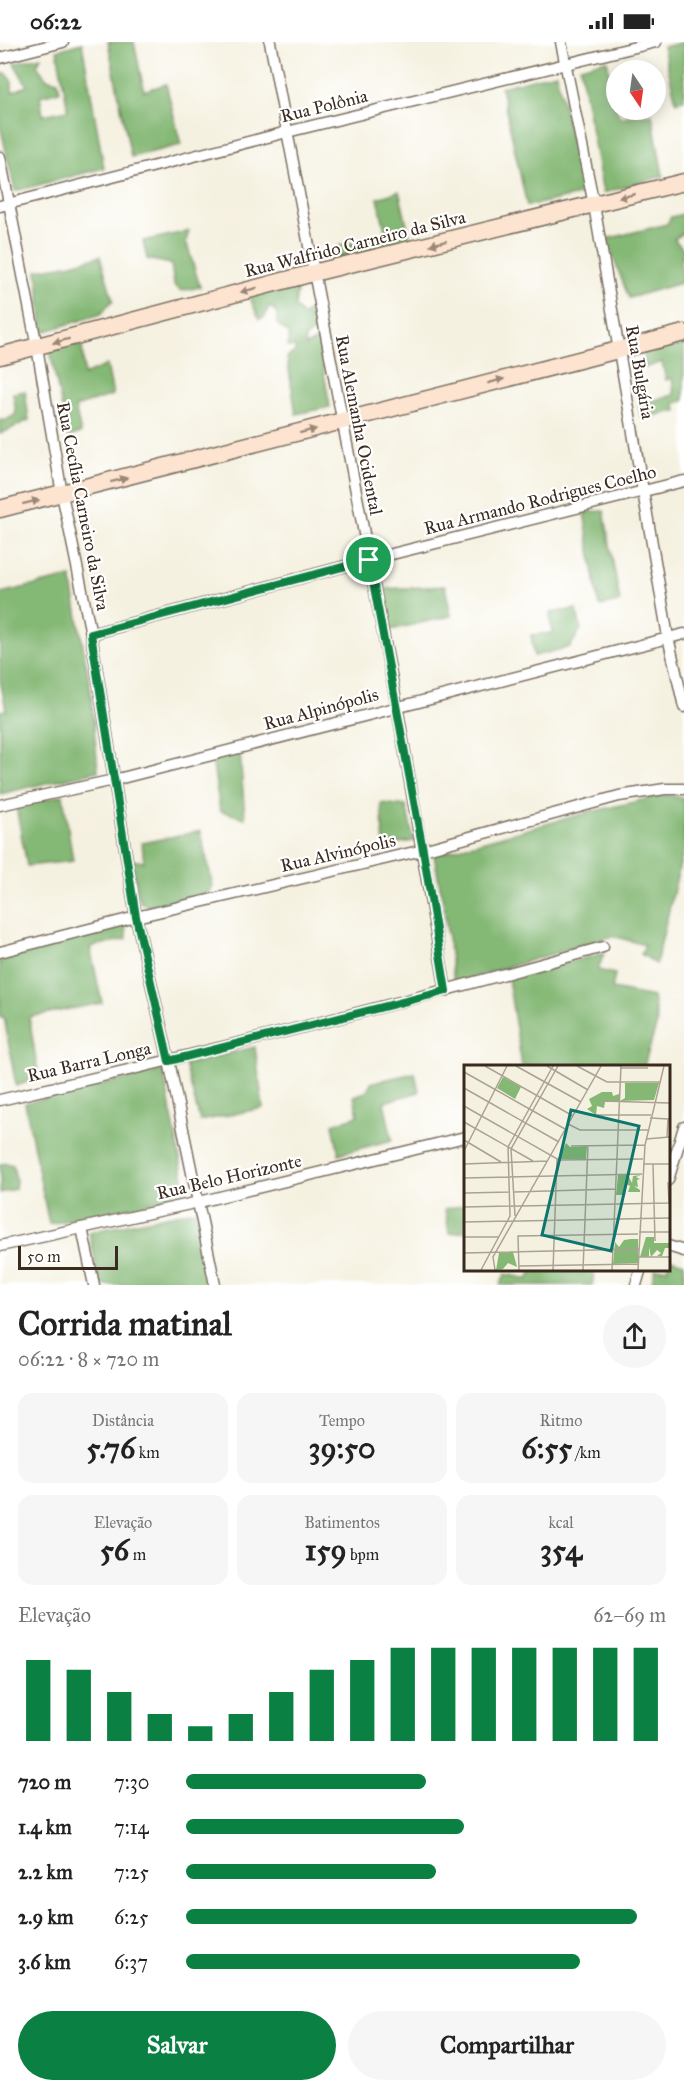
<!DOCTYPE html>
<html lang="pt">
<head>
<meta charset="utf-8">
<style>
  :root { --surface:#fff; --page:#f6f6f6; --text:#222; --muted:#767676; --accent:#0b8043 }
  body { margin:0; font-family:"IM FELL Great Primer",serif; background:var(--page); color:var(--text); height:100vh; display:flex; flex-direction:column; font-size:22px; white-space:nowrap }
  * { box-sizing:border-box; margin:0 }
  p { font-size:20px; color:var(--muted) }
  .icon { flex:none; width:33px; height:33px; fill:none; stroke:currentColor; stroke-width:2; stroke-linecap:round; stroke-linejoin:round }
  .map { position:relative; height:1243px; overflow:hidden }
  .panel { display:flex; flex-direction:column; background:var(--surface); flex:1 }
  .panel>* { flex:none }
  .needle { width:39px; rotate:167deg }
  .buttons { position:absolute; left:606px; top:18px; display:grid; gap:12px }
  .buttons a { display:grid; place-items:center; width:60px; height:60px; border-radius:50%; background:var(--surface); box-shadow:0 3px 15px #0003; font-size:30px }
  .scale { position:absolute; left:18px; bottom:15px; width:100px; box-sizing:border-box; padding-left:6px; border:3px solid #3b2a1e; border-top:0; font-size:16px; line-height:21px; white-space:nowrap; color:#3b2a1e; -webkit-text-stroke:4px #fff; paint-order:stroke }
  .pin { position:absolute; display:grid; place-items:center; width:51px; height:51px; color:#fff; margin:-26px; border:3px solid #fff; border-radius:50%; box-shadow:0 2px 6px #0007 }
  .round { display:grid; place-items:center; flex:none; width:63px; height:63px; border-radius:32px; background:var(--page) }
  .overview { display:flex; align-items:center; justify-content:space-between; height:102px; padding:0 18px }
  h1 { font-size:33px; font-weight:700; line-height:45px }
  .stats { display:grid; grid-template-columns:repeat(3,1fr); gap:9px; height:102px; padding:6px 18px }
  .stats div { display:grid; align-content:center; border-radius:15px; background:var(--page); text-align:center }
  .stats b { font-size:30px; font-weight:700 }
  .stats small { font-size:16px; font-weight:400 }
  .stats p { font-size:16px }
  .chart { height:168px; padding:12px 18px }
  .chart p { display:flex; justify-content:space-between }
  .chart svg { width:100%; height:108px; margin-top:6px; stroke:var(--accent); stroke-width:6 }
  .button { display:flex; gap:12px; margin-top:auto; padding:12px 18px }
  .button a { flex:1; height:69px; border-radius:36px; background:var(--accent); color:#fff; font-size:24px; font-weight:700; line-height:69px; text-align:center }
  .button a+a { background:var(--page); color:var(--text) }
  ul { padding:0 18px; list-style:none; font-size:20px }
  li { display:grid; grid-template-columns:96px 72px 1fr; align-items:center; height:45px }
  li i { height:15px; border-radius:8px; background:var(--accent) }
  .status { display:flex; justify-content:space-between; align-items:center; height:42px; padding:0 30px; background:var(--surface); direction:ltr }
  .status svg { height:16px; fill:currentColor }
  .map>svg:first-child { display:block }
  .forest { fill:#84b874; stroke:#607149; stroke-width:1.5 }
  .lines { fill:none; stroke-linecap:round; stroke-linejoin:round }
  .minor-casing { stroke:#7c7062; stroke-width:13 }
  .secondary-casing { stroke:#7c7062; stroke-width:19 }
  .minor { stroke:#fff; stroke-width:10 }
  .secondary { stroke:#fde4d0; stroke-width:16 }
  .oneway { fill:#9c8777 }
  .route-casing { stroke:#fff; stroke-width:12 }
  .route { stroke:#0b8043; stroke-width:8 }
  .labels { text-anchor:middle; stroke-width:4.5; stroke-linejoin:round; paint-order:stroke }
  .street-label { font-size:18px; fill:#3b2a1e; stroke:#fff }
  .inset-road { fill:none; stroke:#aba192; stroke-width:1.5 }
  .view { fill:#0f766e; fill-opacity:0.15; stroke:#0f766e; stroke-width:3 }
  .inset-edge { fill:none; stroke:#3b2a1e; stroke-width:3 }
</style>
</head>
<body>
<div class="status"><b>06:22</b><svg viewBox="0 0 49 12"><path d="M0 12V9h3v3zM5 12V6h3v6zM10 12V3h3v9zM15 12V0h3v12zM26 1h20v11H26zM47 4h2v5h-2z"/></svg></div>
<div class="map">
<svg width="684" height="1243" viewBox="0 0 684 1243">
  <rect width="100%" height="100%" fill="#fff"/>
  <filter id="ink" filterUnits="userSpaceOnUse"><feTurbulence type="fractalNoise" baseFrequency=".0167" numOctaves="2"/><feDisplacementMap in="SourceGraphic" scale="12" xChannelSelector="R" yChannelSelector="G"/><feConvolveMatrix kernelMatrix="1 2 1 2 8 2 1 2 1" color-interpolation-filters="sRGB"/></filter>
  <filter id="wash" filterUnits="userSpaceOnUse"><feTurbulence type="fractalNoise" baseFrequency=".008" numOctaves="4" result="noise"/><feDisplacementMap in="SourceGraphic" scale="24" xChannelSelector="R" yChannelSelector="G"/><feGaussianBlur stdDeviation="1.35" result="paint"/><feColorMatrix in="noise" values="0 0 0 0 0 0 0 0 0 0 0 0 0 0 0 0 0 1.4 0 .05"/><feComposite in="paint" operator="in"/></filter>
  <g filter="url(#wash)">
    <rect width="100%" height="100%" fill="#f5f1e0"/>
    <!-- forest -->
    <g class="forest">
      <polygon points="108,0 134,0 144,49 166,42 181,103 131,115"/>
      <polygon points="684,0 684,58 676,60 663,5"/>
      <polygon points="82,1 104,126 15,149 0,83 0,32 6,31 12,39 12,50 27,44 14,21 41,15 37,24 47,37 58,39 60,49 40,54 43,73 68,68 57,8"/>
      <polygon points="607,18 616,68 620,75 652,72 663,134 603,151 580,25"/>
      <polygon points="556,31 584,152 527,164 501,45"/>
      <polygon points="399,149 411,200 334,218 339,204 386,193 378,156"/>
      <polygon points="684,172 684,191 674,197 684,208 680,220 684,240 629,256 606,197 667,182 671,175"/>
      <polygon points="189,189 186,199 200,245 181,249 174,243 171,222 147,217 143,199"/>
      <polygon points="100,214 113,258 101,272 43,290 37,228 72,222"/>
      <polygon points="298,240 295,265 303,274 311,267 318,288 305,295 306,304 318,297 330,365 296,372 287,315 295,310 295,305 288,305 289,292 277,282 277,271 269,264 265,275 259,277 249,253"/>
      <polygon points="82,301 84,333 107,323 113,353 75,365 81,391 68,395 50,309"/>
      <polygon points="684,302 684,359 675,361 677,369 641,376 639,362 674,353 672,336 666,338 662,320 645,326 644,311"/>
      <polygon points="25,349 29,378 0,392 0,377 5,379 16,372 13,351"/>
      <polygon points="604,469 620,560 599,564 584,470"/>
      <polygon points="71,535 91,650 98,729 0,752 0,669 6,668 0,638 0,551"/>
      <polygon points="445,544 451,574 390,588 384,547"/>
      <polygon points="576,567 581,587 570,605 534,614 531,593 552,591 550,571"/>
      <polygon points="240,711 245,776 220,769 212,716"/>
      <polygon points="63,753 73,819 27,824 16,764"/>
      <polygon points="664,753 684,756 684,806 656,922 641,912 645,903 613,894 454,941 444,866 434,813 586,771"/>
      <polygon points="381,761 406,764 414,799 384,803"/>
      <polygon points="200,789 213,844 210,850 149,865 140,860 131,818 144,820 142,801"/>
      <polygon points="125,881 127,897 90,905 102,961 29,975 39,1036 16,1044 4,975 0,976 0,914"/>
      <polygon points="604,911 598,928 615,932 612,947 653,955 657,981 644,1024 522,1024 508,937"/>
      <polygon points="255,1005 263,1066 200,1079 185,1022"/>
      <polygon points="163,1028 187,1153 49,1182 25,1061"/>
      <polygon points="415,1031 419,1050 384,1060 392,1098 339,1112 333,1082 358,1074 354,1054 366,1050 371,1041"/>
      <polygon points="6,1121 13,1123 16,1139 15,1147 0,1151 0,1123"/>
      <polygon points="465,1163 465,1190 449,1191 445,1167"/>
      <polygon points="196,1168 208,1243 100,1243 89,1190"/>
      <polygon points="668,1216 684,1221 684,1243 651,1243 655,1227 668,1226"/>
      <polygon points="532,1227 532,1226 595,1227 592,1243 500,1243 505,1232 529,1237"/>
    </g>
  </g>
  <g filter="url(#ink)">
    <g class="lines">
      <defs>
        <g id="minor">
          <polyline points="270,0 397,664 446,949"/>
          <polyline points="561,0 594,163 668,595 684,665"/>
          <polyline points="0,16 63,0"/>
          <polyline points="0,115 37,305 62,452 91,592 136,875 169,1019 215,1243"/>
          <polyline points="0,164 287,90 656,0"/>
          <polyline points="91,592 368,518 684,439"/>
          <polyline points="0,763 114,738 684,592"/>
          <polyline points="0,910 136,875 423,808 619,754 665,747 684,747"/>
          <path d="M 0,1058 C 202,1012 403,961 603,905"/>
          <polyline points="668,1138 684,1085"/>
          <polyline points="82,1186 94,1243"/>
          <polyline points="0,1204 199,1160 465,1095"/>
          <polyline points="668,1204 684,1209"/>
          <polyline points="636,1243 641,1226"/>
        </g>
        <g id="secondary">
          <polyline points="0,314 313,231 684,140"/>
          <polyline points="0,467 684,291"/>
        </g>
      </defs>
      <!-- minor casing -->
      <use href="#minor" class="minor-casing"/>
      <!-- secondary casing -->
      <use href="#secondary" class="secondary-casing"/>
      <!-- minor -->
      <use href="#minor" class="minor"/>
      <!-- secondary -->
      <use href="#secondary" class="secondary"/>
    </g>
    <!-- one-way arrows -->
    <defs><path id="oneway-solid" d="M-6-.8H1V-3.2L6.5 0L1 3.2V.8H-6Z" transform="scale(1.5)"/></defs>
    <g class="oneway">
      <use href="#oneway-solid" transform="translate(627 154) rotate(166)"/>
      <use href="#oneway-solid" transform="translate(438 201) rotate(166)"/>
      <use href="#oneway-solid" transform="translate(249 248) rotate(165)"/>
      <use href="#oneway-solid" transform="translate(61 299) rotate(165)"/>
      <use href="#oneway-solid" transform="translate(496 339) rotate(-15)"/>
      <use href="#oneway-solid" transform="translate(308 389) rotate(-14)"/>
      <use href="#oneway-solid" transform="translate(119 438) rotate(-14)"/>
      <use href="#oneway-solid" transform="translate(31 460) rotate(-14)"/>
    </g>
  </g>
  <g class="lines" filter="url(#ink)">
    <defs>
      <polygon id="route" points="369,518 423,808 446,949 169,1019 136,875 91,592"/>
    </defs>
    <!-- route casing -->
    <use href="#route" class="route-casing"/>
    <!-- route -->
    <use href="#route" class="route"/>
  </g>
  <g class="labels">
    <!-- street labels -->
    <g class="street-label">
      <text transform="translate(324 64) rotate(-14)" y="6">Rua Polônia</text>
      <text transform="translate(355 202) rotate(-14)" y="6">Rua Walfrido Carneiro da Silva</text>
      <text transform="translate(640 330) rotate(80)" y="6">Rua Bulgária</text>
      <text transform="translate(359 383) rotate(79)" y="6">Rua Alemanha Ocidental</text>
      <text transform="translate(540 458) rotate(-14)" y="6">Rua Armando Rodrigues Coelho</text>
      <text transform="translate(83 464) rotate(79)" y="6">Rua Cecília Carneiro da Silva</text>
      <text transform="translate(321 667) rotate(-15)" y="6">Rua Alpinópolis</text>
      <text transform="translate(338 811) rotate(-13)" y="6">Rua Alvinópolis</text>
      <text transform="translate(89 1020) rotate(-13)" y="6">Rua Barra Longa</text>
      <text transform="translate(229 1135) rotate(-13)" y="6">Rua Belo Horizonte</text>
    </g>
  </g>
  <!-- overview -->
  <g transform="translate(464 1023)">
    <rect width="206" height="206" fill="#f5f1e0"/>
    <path d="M 39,12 L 57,22 L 51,34 L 33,23 ZM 161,18 L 195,18 L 190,35 L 156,36 L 161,33 ZM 138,27 L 148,27 L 149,31 L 155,29 L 155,36 L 141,37 L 140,43 L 133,41 L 132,50 L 123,44 L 128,41 L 125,34 ZM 102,78 L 106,82 L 123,81 L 122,94 L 94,94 ZM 154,110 L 164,110 L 168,118 L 169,111 L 177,110 L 172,112 L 176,114 L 173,115 L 174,122 L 170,121 L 176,125 L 176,127 L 164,127 L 166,121 L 162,119 L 161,130 L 152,130 ZM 182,172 L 190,172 L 190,178 L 205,178 L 205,189 L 205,183 L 201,183 L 198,191 L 193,191 L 197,188 L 193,185 L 187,192 L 185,182 L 185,192 L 176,192 ZM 167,174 L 174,174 L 174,198 L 149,199 L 151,177 L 155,182 L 160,175 ZM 49,187 L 53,202 L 44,198 L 39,204 L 32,205 L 35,188 Z" fill="#84b874"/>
    <path class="inset-road" d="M 21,1 L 109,51M 52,1 L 117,37M 83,1 L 124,25M 113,1 L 143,17 L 196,17M 156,3 L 184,3M 0,7 L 101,64M 0,23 L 95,77M 137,36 L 205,38M 0,41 L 95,95 L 179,94M 130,50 L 187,50M 186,53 L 205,54M 0,57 L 69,96M 104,59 L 116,65 L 184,65M 203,72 L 204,54M 182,74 L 205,72M 0,75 L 37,97M 107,81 L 181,80M 0,86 L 43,1M 0,99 L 83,96M 179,99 L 205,99M 189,99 L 191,176M 0,113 L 178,109M 204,117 L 205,138M 50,127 L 151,124M 1,128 L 46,127M 0,142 L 205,138M 51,151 L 47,84 L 94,1M 0,157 L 205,153M 0,162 L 0,113M 175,167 L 205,167M 0,172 L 35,172M 0,188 L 175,184M 174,192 L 205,192M 55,201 L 174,199M 17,205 L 46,151 L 44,82 L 89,1M 31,205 L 29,192 L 137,1M 55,205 L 54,171 L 174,169M 89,205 L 93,94M 119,205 L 124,80M 148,205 L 157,1M 174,205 L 181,80 L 200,1"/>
    <path class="view" d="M 107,45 L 175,61 L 147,186 L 78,170 Z"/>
    <rect width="206" height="206" class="inset-edge"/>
  </g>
</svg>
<div class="buttons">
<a><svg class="needle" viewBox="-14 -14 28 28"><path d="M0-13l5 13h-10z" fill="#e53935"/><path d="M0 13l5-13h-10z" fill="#767676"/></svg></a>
</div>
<div class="scale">50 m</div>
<div class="pin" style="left:369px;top:518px;background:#1e9e55"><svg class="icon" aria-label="arrive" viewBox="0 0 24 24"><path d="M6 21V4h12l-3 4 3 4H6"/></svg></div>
</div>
<section class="panel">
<div class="overview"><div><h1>Corrida matinal</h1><p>06:22 · 8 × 720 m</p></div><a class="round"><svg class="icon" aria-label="share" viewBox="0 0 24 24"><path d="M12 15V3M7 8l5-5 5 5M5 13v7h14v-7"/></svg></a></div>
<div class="stats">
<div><p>Distância</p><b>5.76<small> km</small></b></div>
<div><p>Tempo</p><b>39:50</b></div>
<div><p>Ritmo</p><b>6:55<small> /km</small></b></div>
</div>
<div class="stats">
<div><p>Elevação</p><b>56<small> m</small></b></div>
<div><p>Batimentos</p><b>159<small> bpm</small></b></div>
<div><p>kcal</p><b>354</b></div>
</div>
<div class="chart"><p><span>Elevação</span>62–69 m</p>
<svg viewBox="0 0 160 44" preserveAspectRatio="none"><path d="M5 44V11M15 44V15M25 44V24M35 44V33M45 44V38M55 44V33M65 44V24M75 44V15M85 44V11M95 44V6M105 44V6M115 44V6M125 44V6M135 44V6M145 44V6M155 44V6"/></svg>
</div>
<ul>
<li><b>720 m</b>7:30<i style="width:50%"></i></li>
<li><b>1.4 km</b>7:14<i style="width:58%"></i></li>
<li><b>2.2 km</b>7:25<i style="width:52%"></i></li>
<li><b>2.9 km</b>6:25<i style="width:94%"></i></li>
<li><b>3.6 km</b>6:37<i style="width:82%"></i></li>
</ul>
<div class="button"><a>Salvar</a><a>Compartilhar</a></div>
</section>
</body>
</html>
